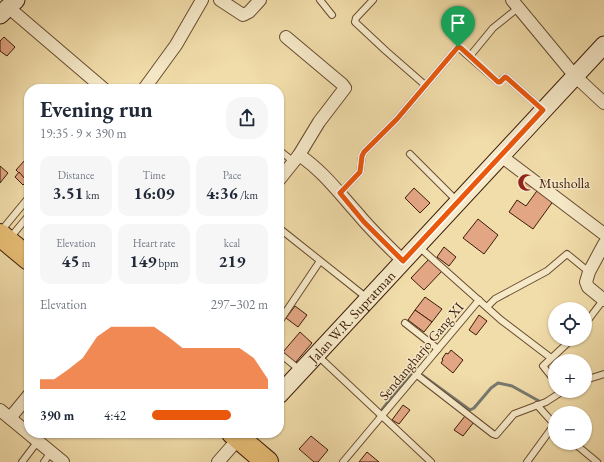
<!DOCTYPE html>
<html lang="en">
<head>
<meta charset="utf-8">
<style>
  :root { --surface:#fff; --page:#f6f6f7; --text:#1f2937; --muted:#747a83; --accent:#ea580c }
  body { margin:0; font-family:"EB Garamond",serif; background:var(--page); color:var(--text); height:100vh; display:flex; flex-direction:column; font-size:15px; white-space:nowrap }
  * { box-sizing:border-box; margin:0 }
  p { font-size:13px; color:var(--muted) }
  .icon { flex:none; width:22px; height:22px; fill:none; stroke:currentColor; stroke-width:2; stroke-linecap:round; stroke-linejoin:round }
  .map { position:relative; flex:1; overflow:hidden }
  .side { position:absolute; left:24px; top:84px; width:260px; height:354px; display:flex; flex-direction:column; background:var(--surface); border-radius:16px; box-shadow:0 1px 3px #0004 }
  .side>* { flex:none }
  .buttons { position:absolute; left:548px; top:302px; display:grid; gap:8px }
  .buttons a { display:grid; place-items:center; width:44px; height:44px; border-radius:50%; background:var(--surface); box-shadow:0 1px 3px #0004; font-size:20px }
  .pin { position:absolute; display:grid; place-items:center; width:34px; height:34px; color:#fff; margin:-41px -17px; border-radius:50% 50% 50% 0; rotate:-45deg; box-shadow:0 0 4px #0007 }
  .pin .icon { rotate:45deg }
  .round { display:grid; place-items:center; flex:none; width:42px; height:42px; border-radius:16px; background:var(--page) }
  .overview { display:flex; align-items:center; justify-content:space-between; height:68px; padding:0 16px }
  h1 { font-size:22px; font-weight:700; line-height:30px }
  .figures { display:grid; grid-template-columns:repeat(3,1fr); gap:6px; height:68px; padding:4px 16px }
  .figures div { display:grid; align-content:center; border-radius:10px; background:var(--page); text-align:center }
  .figures b { font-size:17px; font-weight:700 }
  .figures small { font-size:11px; font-weight:400 }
  .figures p { font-size:11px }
  .chart { height:112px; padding:8px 16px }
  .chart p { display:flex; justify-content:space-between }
  .chart svg { width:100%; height:72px; margin-top:4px; fill:var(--accent); opacity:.7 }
  ul { padding:0 16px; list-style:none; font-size:13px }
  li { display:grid; grid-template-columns:64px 48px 1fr; align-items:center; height:30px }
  li i { height:10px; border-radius:5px; background:var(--accent) }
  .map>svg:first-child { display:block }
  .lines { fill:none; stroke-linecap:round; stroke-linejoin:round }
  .stream { stroke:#787970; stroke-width:3 }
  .building { fill:#e3a684; stroke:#3b1b09 }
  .lane-casing { stroke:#684c31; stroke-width:8 }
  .street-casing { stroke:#684c31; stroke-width:14 }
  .secondary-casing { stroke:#3b1b09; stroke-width:19 }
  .highway-casing { stroke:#3b1b09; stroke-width:24 }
  .lane { stroke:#f6e9c8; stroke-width:6 }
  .street { stroke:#f6e9c8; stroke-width:12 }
  .secondary { stroke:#f6e9c8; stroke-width:17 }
  .highway { stroke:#e8be75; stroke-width:22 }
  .route-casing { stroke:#fff; stroke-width:8 }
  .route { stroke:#ea580c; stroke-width:5 }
  .labels { text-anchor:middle; stroke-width:3; stroke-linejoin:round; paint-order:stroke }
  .poi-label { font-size:14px; fill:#3b1b09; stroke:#f6e9c8; text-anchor:start }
  .street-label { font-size:14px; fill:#3b1b09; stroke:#f6e9c8 }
</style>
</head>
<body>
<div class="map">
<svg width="604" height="462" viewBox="0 0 604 462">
  <rect width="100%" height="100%" fill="#f1ddaa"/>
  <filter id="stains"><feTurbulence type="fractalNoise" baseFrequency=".005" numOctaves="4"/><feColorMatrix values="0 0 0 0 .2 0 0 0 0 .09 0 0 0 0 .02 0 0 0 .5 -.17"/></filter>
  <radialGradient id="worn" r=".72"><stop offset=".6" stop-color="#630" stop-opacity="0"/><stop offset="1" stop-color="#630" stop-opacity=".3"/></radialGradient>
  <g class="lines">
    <!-- stream -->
    <g class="stream">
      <polyline points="422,375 470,410 474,408 491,388 498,383 512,386 539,401"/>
      <polyline points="377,416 410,374 413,371 416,372"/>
    </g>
  </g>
  <!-- building -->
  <g class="building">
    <polygon points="4,37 15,47 7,56 0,51 0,41"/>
    <polygon points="25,160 29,164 29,179 27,181 16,170"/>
    <polygon points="0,166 8,173 0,183"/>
    <polygon points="19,172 27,181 23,185 15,177"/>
    <polygon points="523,175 534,183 528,192 517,183"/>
    <polygon points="414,188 430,203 420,213 405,198"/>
    <polygon points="539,188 554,200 533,229 509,212 517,200 526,206"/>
    <polygon points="478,219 498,235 484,254 463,238"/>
    <polygon points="444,247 456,257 449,266 437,257"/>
    <polygon points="429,259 442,271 424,290 411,278"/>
    <polygon points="425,297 442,309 432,322 415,310"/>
    <polygon points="295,306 307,315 298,327 286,318"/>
    <polygon points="415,310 432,322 424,332 408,320"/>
    <polygon points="479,315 487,321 476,335 469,330"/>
    <polygon points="300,332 312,343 295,363 283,352"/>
    <polygon points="451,350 463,360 453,373 441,363 443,360 442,359 446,353 448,354"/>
    <polygon points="403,405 410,410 399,424 392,420"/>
    <polygon points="465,416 474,422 463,436 454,430"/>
    <polygon points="311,436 328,450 318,462 314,462 299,449"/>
    <polygon points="367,452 379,462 359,462"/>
  </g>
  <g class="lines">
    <defs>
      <g id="lane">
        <polyline points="320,0 332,15"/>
        <polyline points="373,0 356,18 355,22 386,51 425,85"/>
        <polyline points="470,56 493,28 518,8"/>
        <polyline points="279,150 294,162"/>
        <polyline points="410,154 457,201"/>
        <polyline points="340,193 360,172 362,156 364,152 397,119 458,47 498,82 500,81 505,77 507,78 542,109"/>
        <polyline points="279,228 367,298"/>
        <polyline points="1,231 29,197"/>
        <polyline points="10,238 29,215"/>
        <polyline points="419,247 501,320 551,358"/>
        <polyline points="487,307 495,299 547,271 567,254 589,272"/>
        <polyline points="279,322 320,261"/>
        <polyline points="405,323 438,349"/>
        <polyline points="585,324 604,299"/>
        <polyline points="279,353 301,371"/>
        <polyline points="317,355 431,462"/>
        <polyline points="417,375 493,434 496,435 514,414 546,402 563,391"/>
        <polyline points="585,380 604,374"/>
        <polyline points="555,381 543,366 572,339"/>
        <polyline points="537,405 555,425"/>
        <polyline points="574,443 597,462"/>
        <polyline points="22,462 38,441"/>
        <polyline points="44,462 51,452"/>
        <polyline points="343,462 479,300"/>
        <polyline points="527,462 554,425"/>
      </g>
      <g id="street">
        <polyline points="220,0 243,15 249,12 260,0"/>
        <polyline points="512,0 575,76 604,103"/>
        <polyline points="8,7 104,89"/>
        <polyline points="144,89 176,45 202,0"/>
        <path d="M 299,155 C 323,171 339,193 358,214 C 372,231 388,246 403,261"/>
        <polyline points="501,156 604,234"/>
        <polyline points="279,180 299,155 319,122 345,88 342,84 286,37"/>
        <polyline points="604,300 588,287 586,282 589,272 604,244"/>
        <polyline points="0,410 63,462"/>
        <polyline points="10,418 29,395"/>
        <polyline points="218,462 239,438"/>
      </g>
      <g id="secondary">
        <polyline points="0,15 16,0"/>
        <path id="s1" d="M 279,395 L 604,45"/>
      </g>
      <g id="highway">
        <polyline points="0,235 29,259"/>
        <polyline points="233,433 267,462"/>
      </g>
    </defs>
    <!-- lane casing -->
    <use href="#lane" class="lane-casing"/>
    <!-- street casing -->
    <use href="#street" class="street-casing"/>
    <!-- secondary casing -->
    <use href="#secondary" class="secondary-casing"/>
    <!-- highway casing -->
    <use href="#highway" class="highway-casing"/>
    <!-- lane -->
    <use href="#lane" class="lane"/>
    <!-- street -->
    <use href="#street" class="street"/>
    <!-- secondary -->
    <use href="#secondary" class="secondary"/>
    <!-- highway -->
    <use href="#highway" class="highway"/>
  </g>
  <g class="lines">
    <defs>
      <polygon id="route" points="458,47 461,48 498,82 500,82 505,77 507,78 543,110 403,261 364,222 340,193 360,172 362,156 364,152 397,119"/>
    </defs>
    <!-- route casing -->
    <use href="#route" class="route-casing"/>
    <!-- route -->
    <use href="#route" class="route"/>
  </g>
  <!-- icons -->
  <defs>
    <symbol id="mosque-bare" viewBox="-9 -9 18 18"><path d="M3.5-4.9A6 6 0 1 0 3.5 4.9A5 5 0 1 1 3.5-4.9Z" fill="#8f2418" stroke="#f6e9c8" stroke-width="2.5" paint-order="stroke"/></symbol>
  </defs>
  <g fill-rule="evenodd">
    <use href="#mosque-bare" x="514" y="170" width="25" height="25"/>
  </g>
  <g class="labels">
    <!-- poi labels -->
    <g class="poi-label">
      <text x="539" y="188">Musholla</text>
    </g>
    <!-- street labels -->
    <g class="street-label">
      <text dy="5" stroke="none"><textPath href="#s1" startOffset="107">Jalan W.R. Supratman</textPath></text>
      <text transform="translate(421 351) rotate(-50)" y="5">Sendangharjo Gang XI</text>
    </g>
  </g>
  <rect width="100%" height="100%" filter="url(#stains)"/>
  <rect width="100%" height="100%" fill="url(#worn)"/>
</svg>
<div class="buttons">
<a><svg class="icon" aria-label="locate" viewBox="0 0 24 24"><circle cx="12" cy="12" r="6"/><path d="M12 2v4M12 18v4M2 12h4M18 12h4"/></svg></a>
<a>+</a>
<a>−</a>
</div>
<div class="pin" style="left:458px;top:47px;background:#1e9e55"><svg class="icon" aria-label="arrive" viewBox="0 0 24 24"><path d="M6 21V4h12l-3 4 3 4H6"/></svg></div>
<section class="side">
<div class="overview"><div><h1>Evening run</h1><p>19:35 · 9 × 390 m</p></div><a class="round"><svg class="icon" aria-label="share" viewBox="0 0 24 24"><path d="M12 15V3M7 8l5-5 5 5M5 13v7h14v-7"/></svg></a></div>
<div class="figures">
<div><p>Distance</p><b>3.51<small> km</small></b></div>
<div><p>Time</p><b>16:09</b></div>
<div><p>Pace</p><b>4:36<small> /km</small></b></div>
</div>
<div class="figures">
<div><p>Elevation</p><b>45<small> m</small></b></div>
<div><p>Heart rate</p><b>149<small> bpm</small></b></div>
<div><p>kcal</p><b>219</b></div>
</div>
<div class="chart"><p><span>Elevation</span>297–302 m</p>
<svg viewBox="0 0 160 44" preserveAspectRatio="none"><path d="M0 44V38L10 38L20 32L30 25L40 12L50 6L60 6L70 6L80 6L90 12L100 19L110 19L120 19L130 19L140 19L150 25L160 38V44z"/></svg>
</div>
<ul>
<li><b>390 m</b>4:42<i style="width:68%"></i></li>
</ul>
</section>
</div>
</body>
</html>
